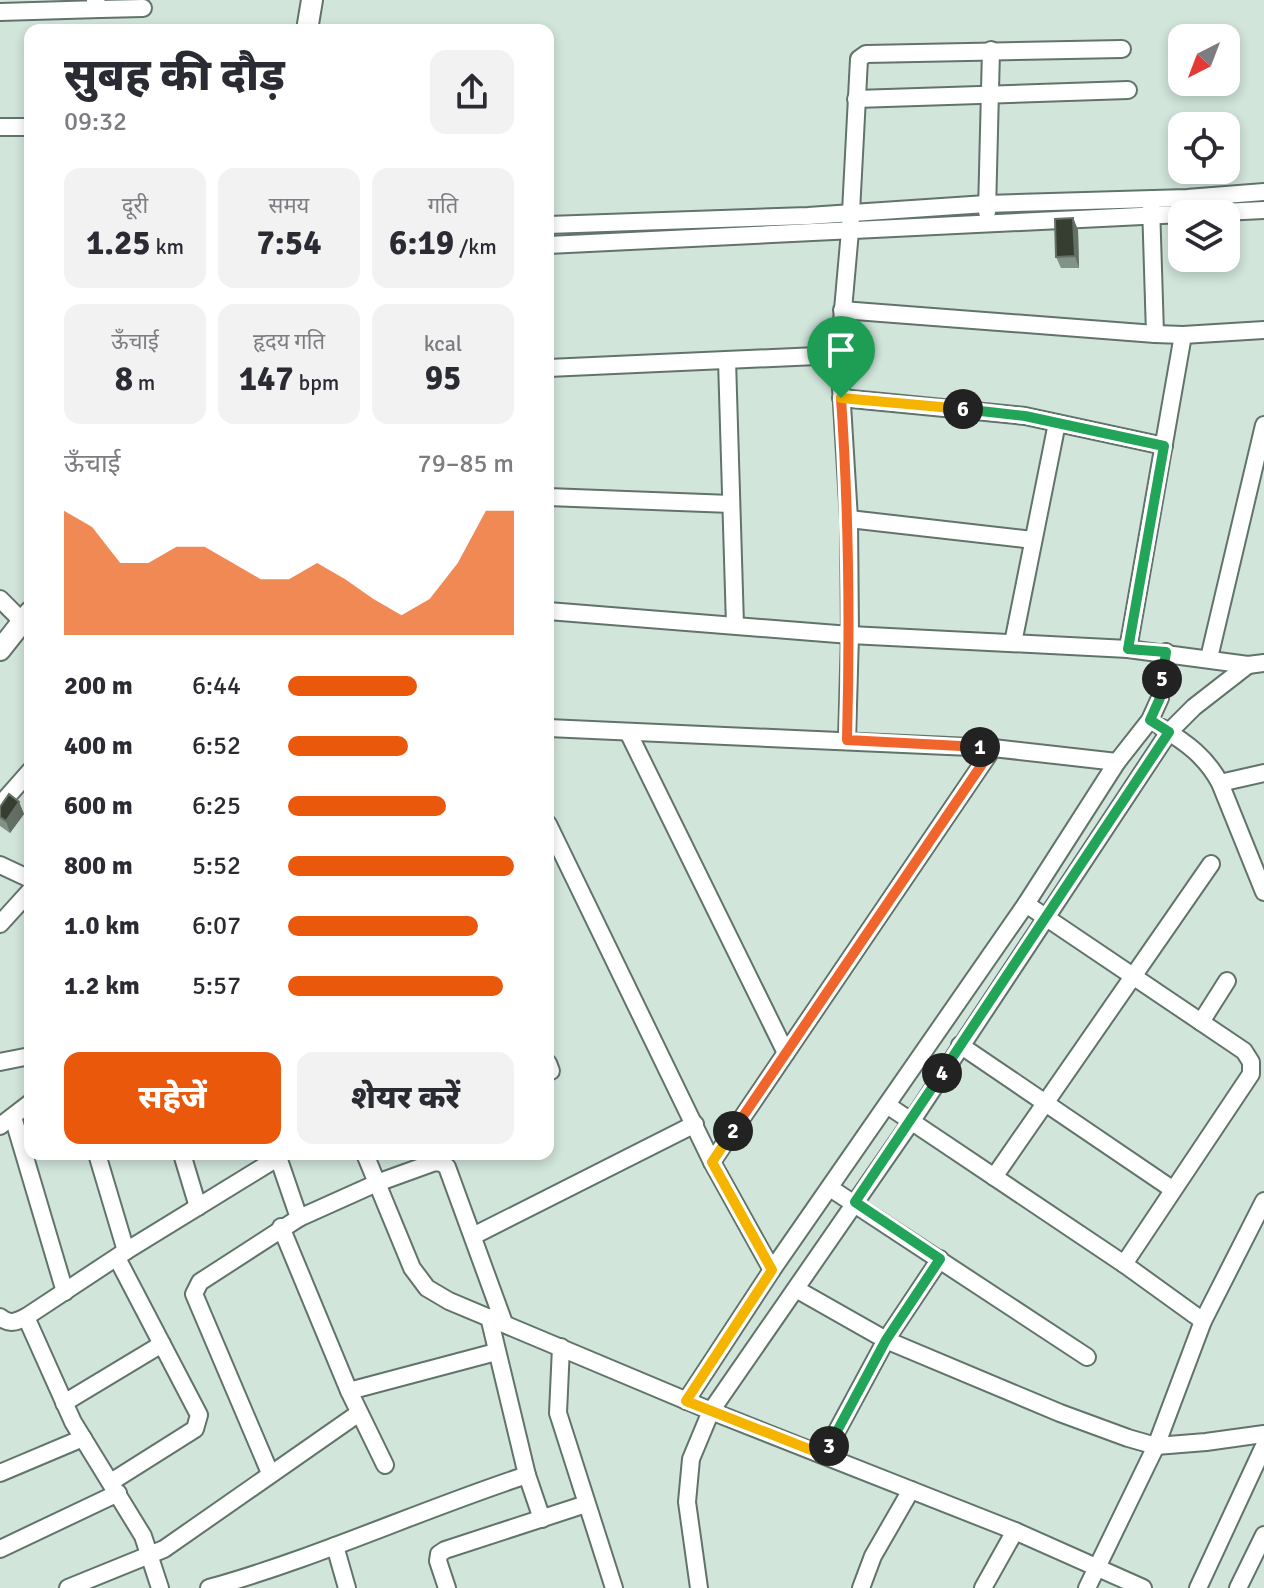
<!DOCTYPE html>
<html lang="hi">
<head>
<meta charset="utf-8">
<style>
  :root { --surface:#fff; --page:#f2f2f3; --text:#2b2b33; --muted:#7c7c81; --accent:#ea580c }
  body { margin:0; font-family:Signika,"Noto Sans Devanagari",sans-serif; background:var(--page); color:var(--text); height:100vh; display:flex; flex-direction:column; font-size:30px; white-space:nowrap }
  * { box-sizing:border-box; margin:0 }
  p { font-size:26px; color:var(--muted) }
  .icon { flex:none; width:44px; height:44px; fill:none; stroke:currentColor; stroke-width:2; stroke-linecap:round; stroke-linejoin:round }
  .map { position:relative; flex:1; overflow:hidden }
  .sheet { position:absolute; left:24px; top:24px; width:530px; height:1136px; display:flex; flex-direction:column; background:var(--surface); border-radius:16px; box-shadow:0 4px 12px #0003 }
  .sheet>* { flex:none }
  .needle { width:52px; rotate:222deg }
  .fabs { position:absolute; left:1168px; top:24px; display:grid; gap:16px }
  .fabs a { display:grid; place-items:center; width:72px; height:72px; border-radius:16px; background:var(--surface); box-shadow:0 4px 12px #0003; font-size:40px }
  .pin { position:absolute; display:grid; place-items:center; width:68px; height:68px; color:#fff; margin:-82px -34px; border-radius:50% 50% 50% 0; rotate:-45deg; box-shadow:0 0 8px #0007 }
  .pin .icon { rotate:45deg }
  .km { position:absolute; width:40px; height:40px; margin:-20px; border-radius:50%; background:#222; color:#fff; font-size:22px; line-height:40px; text-align:center }
  .round { display:grid; place-items:center; flex:none; width:84px; height:84px; border-radius:16px; background:var(--page) }
  .headline { display:flex; align-items:center; justify-content:space-between; height:136px; padding:0 40px }
  h1 { font-size:44px; font-weight:800; line-height:60px }
  .metrics { display:grid; grid-template-columns:repeat(3,1fr); gap:12px; height:136px; padding:8px 40px }
  .metrics div { display:grid; align-content:center; border-radius:16px; background:var(--page); text-align:center }
  .metrics b { font-size:34px; font-weight:800 }
  .metrics small { font-size:22px; font-weight:400 }
  .metrics p { font-size:22px }
  .chart { height:224px; padding:16px 40px }
  .chart p { display:flex; justify-content:space-between }
  .chart svg { width:100%; height:144px; margin-top:8px; fill:var(--accent); opacity:.7 }
  .primary-button { display:flex; gap:16px; margin-top:auto; padding:16px 40px }
  .primary-button a { flex:1; height:92px; border-radius:16px; background:var(--accent); color:#fff; font-size:32px; font-weight:800; line-height:92px; text-align:center }
  .primary-button a+a { background:var(--page); color:var(--text) }
  ul { padding:0 40px; list-style:none; font-size:26px }
  li { display:grid; grid-template-columns:128px 96px 1fr; align-items:center; height:60px }
  li i { height:20px; border-radius:10px; background:var(--accent) }
  .map>svg:first-child { display:block }
  .lines { fill:none; stroke-linecap:round; stroke-linejoin:round }
  .minor-casing { stroke:#61736b; stroke-width:20 }
  .tertiary-casing { stroke:#61736b; stroke-width:24 }
  .minor { stroke:#fff; stroke-width:16 }
  .tertiary { stroke:#fff; stroke-width:20 }
  .wall { fill:#839286 }
  .shaded-wall { fill:#647063 }
  .building { fill:#353e30; stroke:#647063; stroke-width:2 }
  .split-1-casing { stroke:#fff; stroke-width:16 }
  .split-2-casing { stroke:#fff; stroke-width:16 }
  .split-3-casing { stroke:#fff; stroke-width:16 }
  .split-4-casing { stroke:#fff; stroke-width:16 }
  .split-5-casing { stroke:#fff; stroke-width:16 }
  .split-6-casing { stroke:#fff; stroke-width:16 }
  .split-7-casing { stroke:#fff; stroke-width:16 }
  .split-1 { stroke:#f0652b; stroke-width:10 }
  .split-2 { stroke:#f0652b; stroke-width:10 }
  .split-3 { stroke:#f5b400; stroke-width:10 }
  .split-4 { stroke:#22a559; stroke-width:10 }
  .split-5 { stroke:#22a559; stroke-width:10 }
  .split-6 { stroke:#22a559; stroke-width:10 }
  .split-7 { stroke:#f5b400; stroke-width:10 }
</style>
</head>
<body>
<div class="map">
<svg width="1264" height="1588" viewBox="0 0 1264 1588">
  <rect width="100%" height="100%" fill="#d1e5db"/>
  <g class="lines">
    <defs>
      <g id="minor">
        <polyline points="100,9 143,8"/>
        <polyline points="0,12 100,9 95,0"/>
        <polyline points="856,99 1128,90"/>
        <polyline points="0,127 30,127"/>
        <polyline points="1151,204 1155,334"/>
        <polyline points="987,212 991,50"/>
        <polyline points="548,225 808,216 986,204 1187,198 1264,192"/>
        <polyline points="548,245 1264,210"/>
        <polyline points="842,310 1155,334 1183,335 1264,330"/>
        <polyline points="727,360 735,625"/>
        <polyline points="548,368 839,355"/>
        <polyline points="841,398 1025,416 1164,446"/>
        <polyline points="548,497 731,504"/>
        <polyline points="849,519 1033,540"/>
        <polyline points="0,599 30,629"/>
        <polyline points="548,611 850,635 1128,649 1248,665 1264,663"/>
        <polyline points="1013,643 1057,423"/>
        <polyline points="1128,649 1183,335"/>
        <polyline points="1209,658 1264,425"/>
        <polyline points="548,728 993,748 1117,762"/>
        <path d="M 1162,728 C 1187,743 1206,757 1220,783 L 1264,892"/>
        <polyline points="628,732 786,1053"/>
        <polyline points="847,740 850,635 849,519 839,355 850,231 859,59 866,54 1122,49"/>
        <polyline points="1220,783 1264,773"/>
        <polyline points="0,805 30,771"/>
        <polyline points="548,824 712,1162 772,1270"/>
        <polyline points="0,865 30,879"/>
        <polyline points="1026,904 1244,1051 1251,1062 1251,1074 1124,1264"/>
        <polyline points="0,924 30,891"/>
        <polyline points="1201,1022 1227,981"/>
        <polyline points="960,1045 1172,1189"/>
        <polyline points="0,1062 30,1056"/>
        <polyline points="548,1063 551,1071"/>
        <polyline points="887,1105 1124,1264 1203,1321"/>
        <polyline points="13,1117 65,1292"/>
        <polyline points="0,1126 30,1103"/>
        <polyline points="97,1154 126,1251"/>
        <polyline points="182,1154 198,1207"/>
        <polyline points="277,1154 299,1218"/>
        <polyline points="365,1154 412,1268 427,1288 449,1301 711,1411 1015,1531 1143,1588"/>
        <polyline points="712,1162 993,748"/>
        <polyline points="994,1177 1211,864"/>
        <polyline points="830,1188 1087,1357"/>
        <polyline points="281,1227 349,1391 385,1465"/>
        <polyline points="473,1236 695,1124"/>
        <polyline points="796,1289 886,1340 1060,1413 1128,1438 1156,1446 1206,1442 1264,1434"/>
        <path d="M 0,1317 C 9,1325 16,1322 26,1317 L 126,1251 L 279,1157"/>
        <polyline points="26,1317 73,1422 143,1536 160,1588"/>
        <polyline points="489,1317 527,1475 542,1519"/>
        <polyline points="561,1347 558,1413 614,1588"/>
        <polyline points="349,1391 496,1352"/>
        <polyline points="686,1401 772,1270 1026,904 1117,762 1150,720 1160,698 1166,652"/>
        <polyline points="64,1403 162,1344"/>
        <polyline points="824,1455 886,1340 940,1259"/>
        <polyline points="0,1473 83,1438"/>
        <polyline points="270,1473 194,1294 200,1282 299,1218 377,1183 435,1162 442,1163 447,1167 504,1323"/>
        <polyline points="111,1482 195,1429 199,1415 117,1258"/>
        <polyline points="335,1546 347,1588"/>
        <polyline points="0,1549 118,1493"/>
        <polyline points="68,1588 164,1549 359,1413"/>
        <path d="M 209,1588 C 317,1558 420,1510 527,1475"/>
        <polyline points="447,1588 438,1561 439,1554 445,1550 586,1504"/>
        <polyline points="699,1588 687,1502 691,1459 711,1411 911,1122 1169,732 1194,707 1248,665"/>
        <polyline points="861,1588 873,1556 911,1490"/>
        <polyline points="983,1588 1015,1531"/>
        <polyline points="1087,1588 1156,1446 1203,1321 1264,1201"/>
        <polyline points="1198,1588 1264,1446"/>
        <polyline points="1238,1588 1264,1535"/>
      </g>
      <g id="tertiary">
        <polyline points="307,30 312,0"/>
        <polyline points="0,650 30,612"/>
      </g>
    </defs>
    <!-- minor casing -->
    <use href="#minor" class="minor-casing"/>
    <!-- tertiary casing -->
    <use href="#tertiary" class="tertiary-casing"/>
    <!-- minor -->
    <use href="#minor" class="minor"/>
    <!-- tertiary -->
    <use href="#tertiary" class="tertiary"/>
  </g>
  <!-- wall -->
  <g class="wall">
    <polygon points="1073,218 1078,230 1079,268 1061,268 1056,257"/>
    <polygon points="19,802 24,814 10,833 0,826 0,807"/>
  </g>
  <!-- shaded-wall -->
  <g class="shaded-wall">
    <polygon points="1073,218 1078,230 1079,268 1075,256"/>
    <polygon points="19,802 24,814 10,833 6,821"/>
  </g>
  <!-- building -->
  <g class="building">
    <polygon points="1073,218 1075,256 1056,257 1055,219"/>
    <polygon points="9,794 19,802 6,821 0,817 0,807"/>
  </g>
  <g class="lines">
    <defs>
      <path id="split-1" d="M 841,398 C 849,513 850,626 847,740 L 980,747"/>
      <polyline id="split-2" points="733,1131 993,748 980,747"/>
      <polyline id="split-3" points="733,1131 712,1162 772,1270 686,1401 824,1455 829,1446"/>
      <polyline id="split-4" points="829,1446 886,1340 940,1259 855,1202 942,1073"/>
      <polyline id="split-5" points="942,1073 1169,732 1150,720 1160,698 1162,679"/>
      <polyline id="split-6" points="963,409 1025,416 1164,446 1128,649 1166,652 1162,679"/>
      <polyline id="split-7" points="841,398 963,409"/>
    </defs>
    <!-- split-1 casing -->
    <use href="#split-1" class="split-1-casing"/>
    <!-- split-2 casing -->
    <use href="#split-2" class="split-2-casing"/>
    <!-- split-3 casing -->
    <use href="#split-3" class="split-3-casing"/>
    <!-- split-4 casing -->
    <use href="#split-4" class="split-4-casing"/>
    <!-- split-5 casing -->
    <use href="#split-5" class="split-5-casing"/>
    <!-- split-6 casing -->
    <use href="#split-6" class="split-6-casing"/>
    <!-- split-7 casing -->
    <use href="#split-7" class="split-7-casing"/>
    <!-- split-1 -->
    <use href="#split-1" class="split-1"/>
    <!-- split-2 -->
    <use href="#split-2" class="split-2"/>
    <!-- split-3 -->
    <use href="#split-3" class="split-3"/>
    <!-- split-4 -->
    <use href="#split-4" class="split-4"/>
    <!-- split-5 -->
    <use href="#split-5" class="split-5"/>
    <!-- split-6 -->
    <use href="#split-6" class="split-6"/>
    <!-- split-7 -->
    <use href="#split-7" class="split-7"/>
  </g>
</svg>
<div class="fabs">
<a><svg class="needle" viewBox="-14 -14 28 28"><path d="M0-13l5 13h-10z" fill="#e53935"/><path d="M0 13l5-13h-10z" fill="#7c7c81"/></svg></a>
<a><svg class="icon" aria-label="locate" viewBox="0 0 24 24"><circle cx="12" cy="12" r="6"/><path d="M12 2v4M12 18v4M2 12h4M18 12h4"/></svg></a>
<a><svg class="icon" aria-label="layers" viewBox="0 0 24 24"><path d="M12 4l9 5-9 5-9-5zM3 14l9 5 9-5"/></svg></a>
</div>
<div class="pin" style="left:841px;top:398px;background:#1e9e55"><svg class="icon" aria-label="arrive" viewBox="0 0 24 24"><path d="M6 21V4h12l-3 4 3 4H6"/></svg></div>
<b class="km" style="left:980px;top:747px">1</b>
<b class="km" style="left:733px;top:1131px">2</b>
<b class="km" style="left:829px;top:1446px">3</b>
<b class="km" style="left:942px;top:1073px">4</b>
<b class="km" style="left:1162px;top:679px">5</b>
<b class="km" style="left:963px;top:409px">6</b>
<section class="sheet">
<div class="headline"><div><h1>सुबह की दौड़</h1><p>09:32</p></div><a class="round"><svg class="icon" aria-label="share" viewBox="0 0 24 24"><path d="M12 15V3M7 8l5-5 5 5M5 13v7h14v-7"/></svg></a></div>
<div class="metrics">
<div><p>दूरी</p><b>1.25<small> km</small></b></div>
<div><p>समय</p><b>7:54</b></div>
<div><p>गति</p><b>6:19<small> /km</small></b></div>
</div>
<div class="metrics">
<div><p>ऊँचाई</p><b>8<small> m</small></b></div>
<div><p>हृदय गति</p><b>147<small> bpm</small></b></div>
<div><p>kcal</p><b>95</b></div>
</div>
<div class="chart"><p><span>ऊँचाई</span>79–85 m</p>
<svg viewBox="0 0 160 44" preserveAspectRatio="none"><path d="M0 44V6L10 11L20 22L30 22L40 17L50 17L60 22L70 27L80 27L90 22L100 27L110 33L120 38L130 33L140 22L150 6L160 6V44z"/></svg>
</div>
<ul>
<li><b>200 m</b>6:44<i style="width:57%"></i></li>
<li><b>400 m</b>6:52<i style="width:53%"></i></li>
<li><b>600 m</b>6:25<i style="width:70%"></i></li>
<li><b>800 m</b>5:52<i style="width:100%"></i></li>
<li><b>1.0 km</b>6:07<i style="width:84%"></i></li>
<li><b>1.2 km</b>5:57<i style="width:95%"></i></li>
</ul>
<div class="primary-button"><a>सहेजें</a><a>शेयर करें</a></div>
</section>
</div>
</body>
</html>
